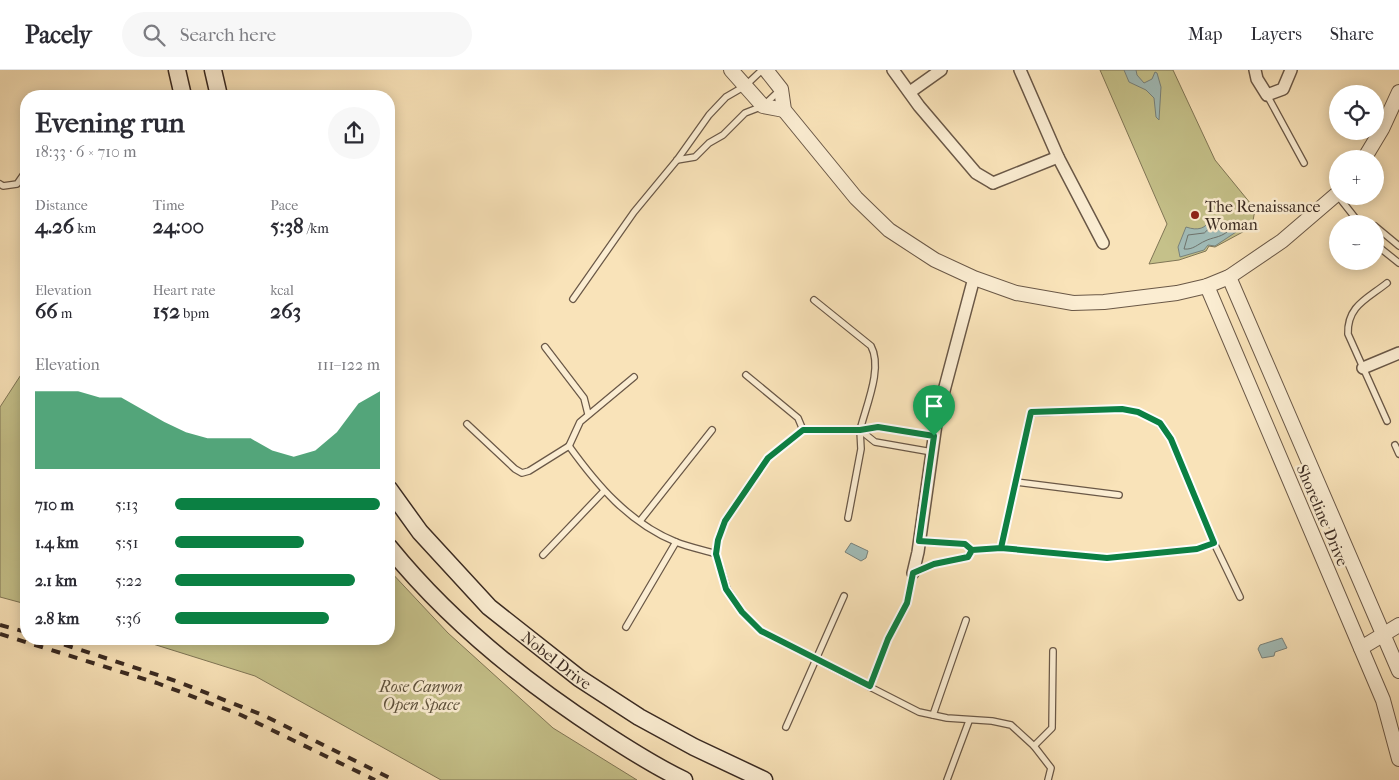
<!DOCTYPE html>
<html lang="en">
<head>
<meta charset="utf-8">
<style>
  :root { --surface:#fff; --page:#f7f7f7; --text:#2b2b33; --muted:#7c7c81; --line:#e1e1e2; --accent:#0b8043 }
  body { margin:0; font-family:"IM FELL French Canon",serif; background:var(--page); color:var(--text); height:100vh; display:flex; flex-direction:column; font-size:19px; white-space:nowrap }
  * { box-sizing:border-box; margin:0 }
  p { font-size:16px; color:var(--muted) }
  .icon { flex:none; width:28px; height:28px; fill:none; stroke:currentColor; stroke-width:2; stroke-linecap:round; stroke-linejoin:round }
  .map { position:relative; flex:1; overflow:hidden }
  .sheet { position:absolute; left:20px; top:20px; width:375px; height:555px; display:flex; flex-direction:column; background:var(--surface); border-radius:20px; box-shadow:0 2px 12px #0003 }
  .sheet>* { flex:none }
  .fabs { position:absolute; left:1329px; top:15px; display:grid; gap:10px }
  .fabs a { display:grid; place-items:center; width:55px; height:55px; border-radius:50%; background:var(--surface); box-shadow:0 2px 12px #0003; font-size:25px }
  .pin { position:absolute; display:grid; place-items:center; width:42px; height:42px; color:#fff; margin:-51px -21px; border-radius:50% 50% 50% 0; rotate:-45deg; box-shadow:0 0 5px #0007 }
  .pin .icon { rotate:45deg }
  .round { display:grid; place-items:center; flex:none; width:52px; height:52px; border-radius:26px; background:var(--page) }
  .overview { display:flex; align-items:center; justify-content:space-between; height:85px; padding:0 15px }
  h1 { font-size:28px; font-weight:700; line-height:38px }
  .figures { display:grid; grid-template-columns:repeat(3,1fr); gap:8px; height:85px; padding:5px 15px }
  .figures div { display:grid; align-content:center }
  .figures b { font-size:21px; font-weight:700 }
  .figures small { font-size:14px; font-weight:400 }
  .figures p { font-size:14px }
  .chart { height:140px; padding:10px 15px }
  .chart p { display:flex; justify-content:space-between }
  .chart svg { width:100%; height:90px; margin-top:5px; fill:var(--accent); opacity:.7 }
  ul { padding:0 15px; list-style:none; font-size:16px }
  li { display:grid; grid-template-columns:80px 60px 1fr; align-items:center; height:38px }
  li i { height:12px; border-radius:6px; background:var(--accent) }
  header { display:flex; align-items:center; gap:30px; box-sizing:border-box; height:70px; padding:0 25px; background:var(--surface); border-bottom:1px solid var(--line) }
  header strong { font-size:24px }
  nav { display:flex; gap:28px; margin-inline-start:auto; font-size:18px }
  .search { width:350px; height:45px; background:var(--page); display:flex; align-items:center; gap:12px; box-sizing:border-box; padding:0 18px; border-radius:28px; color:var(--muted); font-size:19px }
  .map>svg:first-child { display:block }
  .green { fill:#c5c18a; stroke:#807656 }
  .water { fill:#a1bcb8; stroke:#78827c }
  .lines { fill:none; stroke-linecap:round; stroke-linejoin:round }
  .shore { stroke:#6e736c; stroke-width:1 }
  .service-casing { stroke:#6a5847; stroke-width:8 }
  .minor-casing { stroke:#6a5847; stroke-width:14 }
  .tertiary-casing { stroke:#6a5847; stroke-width:16 }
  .secondary-casing { stroke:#3a2a21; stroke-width:19 }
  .service { stroke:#fbedd2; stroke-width:5.5 }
  .minor { stroke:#fbedd2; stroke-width:11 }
  .tertiary { stroke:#fbedd2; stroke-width:14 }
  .secondary { stroke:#fbedd2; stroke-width:16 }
  .rail { stroke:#3a2a21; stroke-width:4; stroke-dasharray:9 9; stroke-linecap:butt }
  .route-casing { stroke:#fff; stroke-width:10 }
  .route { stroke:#0b8043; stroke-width:6 }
  .poi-dot { fill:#8f2418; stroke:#fbedd2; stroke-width:2 }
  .labels { text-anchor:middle; stroke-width:5; stroke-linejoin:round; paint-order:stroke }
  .poi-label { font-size:16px; fill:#3a2a21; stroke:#fbedd2; text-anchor:start }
  .street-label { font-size:16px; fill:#3a2a21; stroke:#fbedd2 }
  .park-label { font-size:16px; font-style:italic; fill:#5d503b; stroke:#fbedd2 }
</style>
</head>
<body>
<header>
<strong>Pacely</strong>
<div class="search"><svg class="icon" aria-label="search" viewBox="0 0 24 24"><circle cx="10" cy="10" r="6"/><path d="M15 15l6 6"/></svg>Search here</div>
<nav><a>Map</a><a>Layers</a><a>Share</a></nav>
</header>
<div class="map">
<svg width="1399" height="710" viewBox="0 0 1399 710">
  <rect width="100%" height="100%" fill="#f9e3b9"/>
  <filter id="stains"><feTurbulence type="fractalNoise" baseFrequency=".004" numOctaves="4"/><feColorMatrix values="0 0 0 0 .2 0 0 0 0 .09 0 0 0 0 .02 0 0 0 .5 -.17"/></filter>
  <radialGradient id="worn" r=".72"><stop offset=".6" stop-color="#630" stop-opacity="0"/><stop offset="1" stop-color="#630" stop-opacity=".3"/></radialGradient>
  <!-- green -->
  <g class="green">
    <polygon points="1100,0 1173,0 1215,90 1255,139 1252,157 1215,177 1209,176 1206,181 1179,190 1149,194 1167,154"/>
    <polygon points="26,297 26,534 0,527 0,337"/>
    <polygon points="389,500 448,563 553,658 637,710 441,710 255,606 137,569 389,569"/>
  </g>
  <!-- water -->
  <g class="water">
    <polygon points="1124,0 1136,0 1137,5 1144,13 1152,9 1155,2 1157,3 1161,17 1159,50 1156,47 1154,28 1146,20 1129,12"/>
    <path d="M 1211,148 L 1229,154 L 1236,162 L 1215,176 L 1208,175 L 1204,180 L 1180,187 L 1178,177 L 1186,157 C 1198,161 1206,159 1211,148 Z"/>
    <polygon points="851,473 868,481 866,488 861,491 845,482"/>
    <polygon points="1282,568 1287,578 1275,582 1274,586 1262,588 1258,579 1260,575"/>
  </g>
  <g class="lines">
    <!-- shore -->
    <path class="shore" d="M 1214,154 L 1226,158 L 1227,162 C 1219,168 1213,167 1205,171 C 1198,174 1193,180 1184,179 L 1188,165 L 1204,163 Z"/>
    <defs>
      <g id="service">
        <polyline points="1267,25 1304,93"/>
        <polyline points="677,90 695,87 709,73 723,65 745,43 763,36 780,20"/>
        <polyline points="0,114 3,116 17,114 26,101"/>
        <polyline points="1338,126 1360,154"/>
        <polyline points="1375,156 1399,176"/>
        <polyline points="1375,174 1399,193"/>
        <polyline points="573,229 634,142 677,90 709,45 726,27 745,16 762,0"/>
        <path d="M 814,230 L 871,276 C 883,298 866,336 860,360"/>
        <polyline points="545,277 584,328 588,344"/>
        <polyline points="746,305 798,348 803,360"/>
        <path d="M 1387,351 L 1348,264 C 1347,236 1367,229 1387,213"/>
        <path d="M 467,354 L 515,399 L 522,403 L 529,401 L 569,376 C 597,415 629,453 676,472 C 689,477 703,480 716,484"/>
        <polyline points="860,360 875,372 932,382"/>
        <polyline points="860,360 878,357 934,366"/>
        <polyline points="1395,375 1399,384"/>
        <polyline points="569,376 580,352 634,307"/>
        <polyline points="1016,412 1119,425"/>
        <polyline points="848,448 861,379 860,360 803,360 768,388 725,451 718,469 716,484 727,519 742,542 761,561 870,617 888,569 907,533 913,503 934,494 968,487 972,480"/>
        <polyline points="640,451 712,360"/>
        <polyline points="919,471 965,474 972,480 1001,478 1107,488 1197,479 1214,473 1171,369 1159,353 1138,342 1123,339 1031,343 1001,478"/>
        <polyline points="1214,473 1240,527"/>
        <polyline points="543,485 604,421"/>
        <polyline points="626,557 676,472"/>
        <polyline points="870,617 919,642 947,648 992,651 1011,655 1034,676 1052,658 1053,581"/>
        <polyline points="933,645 966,550"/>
        <polyline points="786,657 844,526"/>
        <polyline points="1034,676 1051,698 1048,710"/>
        <polyline points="947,710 969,651"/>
      </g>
      <g id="minor">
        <polyline points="893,0 919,36 976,103 993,113"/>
        <polyline points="1020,0 1058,87 1103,173"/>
        <polyline points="1255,0 1257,9 1267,25 1283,19 1291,0"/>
        <polyline points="910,22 941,0"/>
        <polyline points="993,113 1058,87"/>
        <polyline points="1363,298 1399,283"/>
        <polyline points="913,503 918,482 937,347 974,208"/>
      </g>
      <g id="tertiary">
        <polyline points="731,0 763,36 784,40"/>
        <polyline points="766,0 781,19 784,40 856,128 889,160 935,190 974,208 1016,223 1073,233 1104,232 1177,223 1207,216 1229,207 1282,171 1338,123"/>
        <polyline points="1364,89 1382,59 1399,22"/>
        <polyline points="1229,207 1399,601"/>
        <polyline points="1207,216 1383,630 1399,689"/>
        <polyline points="1361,578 1399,555"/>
      </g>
      <g id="secondary">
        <polyline points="177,0 183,26"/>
        <polyline points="213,0 219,26"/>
        <path id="s1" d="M 389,419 L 420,462 L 489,537 L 579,608 L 639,647 L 694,677 L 764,710"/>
        <path d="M 389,477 C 449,551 522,610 602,662 C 628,679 656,697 684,710"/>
      </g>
    </defs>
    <!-- service casing -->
    <use href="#service" class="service-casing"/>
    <!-- minor casing -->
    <use href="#minor" class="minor-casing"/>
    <!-- tertiary casing -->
    <use href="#tertiary" class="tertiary-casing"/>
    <!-- secondary casing -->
    <use href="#secondary" class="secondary-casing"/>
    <!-- service -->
    <use href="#service" class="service"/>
    <!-- minor -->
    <use href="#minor" class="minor"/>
    <!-- tertiary -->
    <use href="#tertiary" class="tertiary"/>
    <!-- secondary -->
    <use href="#secondary" class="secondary"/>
    <!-- rail -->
    <g class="rail">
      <polyline points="0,555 26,562"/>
      <polyline points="0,564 157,613 241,645 375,710"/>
      <polyline points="47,569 176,611 265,646 394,710"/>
    </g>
  </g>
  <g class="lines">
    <defs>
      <polyline id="route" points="934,366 878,357 860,360 803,360 768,388 725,451 718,470 716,484 726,519 742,542 761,561 870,616 888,569 907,533 913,503 934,494 968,487 972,480 1001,478 1107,488 1197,479 1214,473 1171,369 1160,353 1138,342 1122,339 1031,342 1001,478 972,480 965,474 919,471 934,366"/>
    </defs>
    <!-- route casing -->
    <use href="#route" class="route-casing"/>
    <!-- route -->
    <use href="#route" class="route"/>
  </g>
  <!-- markers -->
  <circle class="poi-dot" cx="1195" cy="145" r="5"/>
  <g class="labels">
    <!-- poi labels -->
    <g class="poi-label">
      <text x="1205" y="142">The Renaissance<tspan x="1205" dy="18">Woman</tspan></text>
    </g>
    <!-- street labels -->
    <g class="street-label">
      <text transform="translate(1323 445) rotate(67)" y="6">Shoreline Drive</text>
      <text dy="6" stroke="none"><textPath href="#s1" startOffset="241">Nobel Drive</textPath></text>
    </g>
    <!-- park labels -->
    <g class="park-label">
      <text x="421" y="622">Rose Canyon<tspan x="421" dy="18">Open Space</tspan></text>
    </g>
  </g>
  <rect width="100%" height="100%" filter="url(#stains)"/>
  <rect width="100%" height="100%" fill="url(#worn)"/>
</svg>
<div class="fabs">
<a><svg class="icon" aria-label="locate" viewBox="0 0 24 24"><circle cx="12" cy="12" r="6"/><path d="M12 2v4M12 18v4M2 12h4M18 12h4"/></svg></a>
<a>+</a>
<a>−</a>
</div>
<div class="pin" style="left:934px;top:366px;background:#1e9e55"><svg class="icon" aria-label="arrive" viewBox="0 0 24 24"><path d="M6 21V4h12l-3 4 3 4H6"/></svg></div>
<section class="sheet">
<div class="overview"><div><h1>Evening run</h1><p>18:33 · 6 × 710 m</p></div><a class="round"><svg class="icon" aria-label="share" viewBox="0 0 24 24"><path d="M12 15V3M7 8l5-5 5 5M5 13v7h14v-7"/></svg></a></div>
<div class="figures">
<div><p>Distance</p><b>4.26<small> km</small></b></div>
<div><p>Time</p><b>24:00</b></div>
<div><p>Pace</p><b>5:38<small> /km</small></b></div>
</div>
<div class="figures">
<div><p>Elevation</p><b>66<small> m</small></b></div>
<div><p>Heart rate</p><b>152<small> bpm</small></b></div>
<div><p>kcal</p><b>263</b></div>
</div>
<div class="chart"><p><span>Elevation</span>111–122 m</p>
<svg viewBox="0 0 160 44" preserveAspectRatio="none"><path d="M0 44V6L10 6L20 6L30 9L40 9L50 15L60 21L70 26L80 29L90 29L100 29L110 35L120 38L130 35L140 26L150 12L160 6V44z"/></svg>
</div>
<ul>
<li><b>710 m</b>5:13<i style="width:100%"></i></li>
<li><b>1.4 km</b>5:51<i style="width:63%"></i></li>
<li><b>2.1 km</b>5:22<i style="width:88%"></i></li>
<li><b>2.8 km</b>5:36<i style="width:75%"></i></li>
</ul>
</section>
</div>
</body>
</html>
